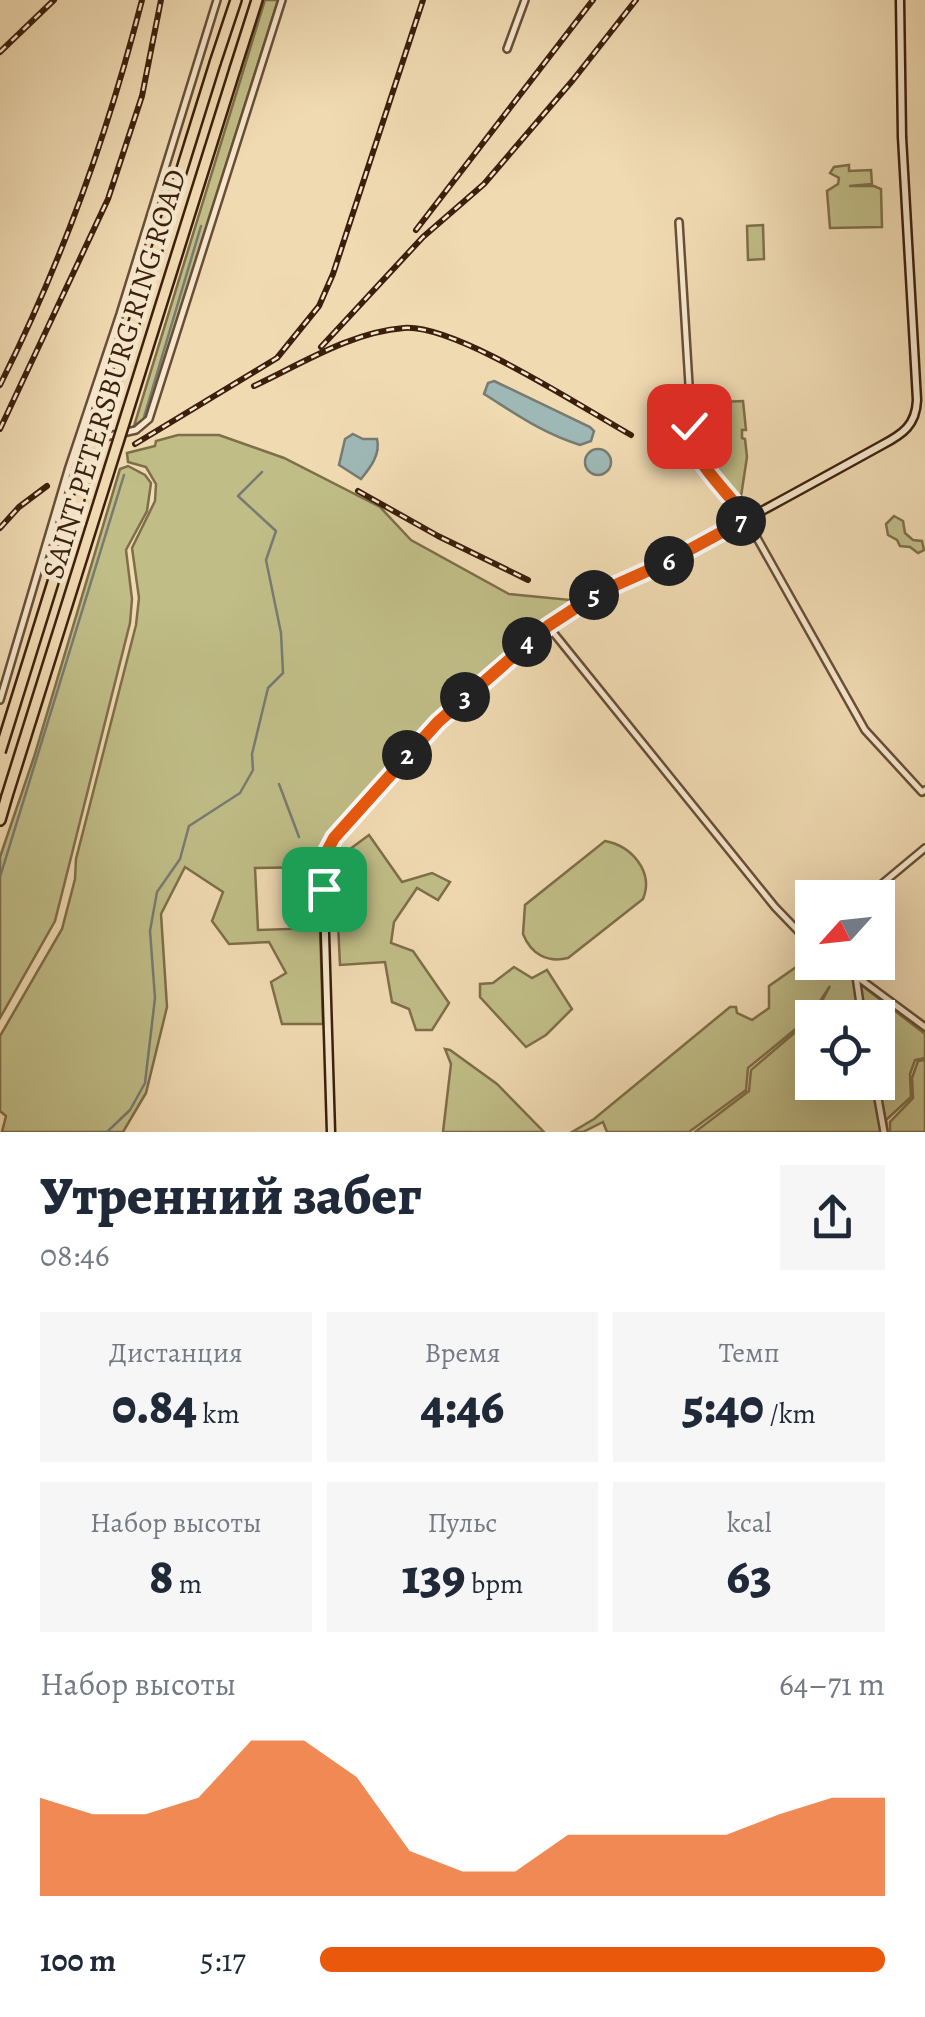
<!DOCTYPE html>
<html lang="ru">
<head>
<meta charset="utf-8">
<style>
  :root { --surface:#fff; --page:#f6f6f7; --text:#1f2937; --muted:#747a83; --accent:#ea580c }
  body { margin:0; font-family:Alegreya,serif; background:var(--page); color:var(--text); height:100vh; display:flex; flex-direction:column; font-size:38px; white-space:nowrap }
  * { box-sizing:border-box; margin:0 }
  p { font-size:32px; color:var(--muted) }
  .icon { flex:none; width:55px; height:55px; fill:none; stroke:currentColor; stroke-width:2; stroke-linecap:round; stroke-linejoin:round }
  .map { position:relative; height:1132px; overflow:hidden }
  .sheet { display:flex; flex-direction:column; background:var(--surface); flex:1 }
  .sheet>* { flex:none }
  .needle { width:65px; rotate:243deg }
  .buttons { position:absolute; left:795px; top:880px; display:grid; gap:20px }
  .buttons a { display:grid; place-items:center; width:100px; height:100px; border-radius:0px; background:var(--surface); box-shadow:0 10px 40px #0002; font-size:50px }
  .pin { position:absolute; display:grid; place-items:center; width:85px; height:85px; color:#fff; margin:-42px; border-radius:20px; box-shadow:0 5px 15px #0006 }
  .km { position:absolute; width:50px; height:50px; margin:-25px; border-radius:50%; background:#222; color:#fff; font-size:28px; line-height:50px; text-align:center }
  .round { display:grid; place-items:center; flex:none; width:105px; height:105px; border-radius:0px; background:var(--page) }
  .overview { display:flex; align-items:center; justify-content:space-between; height:170px; padding:0 40px }
  h1 { font-size:55px; font-weight:800; line-height:75px }
  .metrics { display:grid; grid-template-columns:repeat(3,1fr); gap:15px; height:170px; padding:10px 40px }
  .metrics div { display:grid; align-content:center; border-radius:0px; background:var(--page); text-align:center }
  .metrics b { font-size:50px; font-weight:800 }
  .metrics small { font-size:28px; font-weight:400 }
  .metrics p { font-size:28px }
  .chart { height:280px; padding:20px 40px }
  .chart p { display:flex; justify-content:space-between }
  .chart svg { width:100%; height:180px; margin-top:10px; fill:var(--accent); opacity:.7 }
  ul { padding:0 40px; list-style:none; font-size:32px }
  li { display:grid; grid-template-columns:160px 120px 1fr; align-items:center; height:75px }
  li i { height:25px; border-radius:12px; background:var(--accent) }
  .map>svg:first-child { display:block }
  .green { fill:#c0bd87; stroke:#7e6e49; stroke-width:2.5 }
  .water { fill:#9eb8b6; stroke:#777b72; stroke-width:2.5 }
  .lines { fill:none; stroke-linecap:round; stroke-linejoin:round }
  .stream { stroke:#777b72; stroke-width:2.5 }
  .street-casing { stroke:#694e35; stroke-width:10 }
  .secondary-casing { stroke:#3c1f0b; stroke-width:11 }
  .highway-casing { stroke:#3c1f0b; stroke-width:14 }
  .street { stroke:#f5e7cd; stroke-width:5 }
  .secondary { stroke:#f5e7cd; stroke-width:6 }
  .highway { stroke:#f0dab2; stroke-width:9 }
  .rail-casing { stroke:#3c1f0b; stroke-width:6 }
  .rail { stroke:#f5e7cd; stroke-width:2.5; stroke-dasharray:8; stroke-linecap:butt }
  .highway-bridge-casing { stroke:#3c1f0b; stroke-width:14; stroke-linecap:butt }
  .highway-bridge { stroke:#f0dab2; stroke-width:9 }
  .route-casing { stroke:#fff; stroke-width:20 }
  .route { stroke:#ea580c; stroke-width:12 }
  .labels { text-anchor:middle; stroke-width:9; stroke-linejoin:round; paint-order:stroke }
  .street-label { font-size:30px; fill:#3c1f0b; stroke:#f5e7cd }
</style>
</head>
<body>
<div class="map">
<svg width="925" height="1132" viewBox="0 0 925 1132">
  <rect width="100%" height="100%" fill="#f0dab2"/>
  <filter id="stains"><feTurbulence type="fractalNoise" baseFrequency=".002" numOctaves="4"/><feColorMatrix values="0 0 0 0 .2 0 0 0 0 .09 0 0 0 0 .02 0 0 0 .5 -.17"/></filter>
  <radialGradient id="worn" r=".72"><stop offset=".6" stop-color="#630" stop-opacity="0"/><stop offset="1" stop-color="#630" stop-opacity=".3"/></radialGradient>
  <!-- green -->
  <g class="green">
    <polygon points="265,0 278,0 155,391 145,418 134,426"/>
    <polygon points="849,165 849,171 871,170 872,184 849,186 874,186 881,189 882,227 830,228 827,191 838,184 839,178 830,173 834,167"/>
    <polygon points="763,225 764,259 748,260 747,226"/>
    <polygon points="743,401 746,430 742,430 742,438 745,439 747,457 740,503 700,449 698,403"/>
    <path d="M 178,435 L 219,435 L 284,458 L 380,507 L 411,540 L 509,594 L 571,600 L 570,603 C 477,664 403,751 330,834 L 319,854 L 318,867 L 255,868 L 258,930 L 320,928 L 323,1024 L 282,1024 L 271,982 L 286,973 L 269,942 L 229,944 L 212,921 L 223,892 L 185,867 L 161,914 L 167,1007 L 146,1093 L 123,1132 L 2,1132 L 6,1116 L 0,1111 L 0,1036 L 62,929 L 75,879 L 76,859 L 136,625 L 139,598 L 132,548 L 155,501 L 156,484 L 146,467 L 128,462 L 127,453 L 155,446 L 156,441 Z"/>
    <polygon points="128,466 145,475 151,483 147,511 126,550 132,599 130,623 55,921 0,1018 0,857 34,757 120,469"/>
    <polygon points="894,516 903,521 905,533 913,540 922,541 924,550 918,553 910,547 900,546 897,540 888,535 886,524"/>
    <polygon points="369,835 402,882 432,873 450,882 438,900 417,888 394,922 391,943 413,951 449,1003 432,1030 416,1030 409,1009 392,1002 385,962 340,965 337,903 346,852"/>
    <path d="M 605,841 C 632,846 654,872 643,899 L 568,958 C 547,963 531,954 523,934 L 525,905 Z"/>
    <polygon points="812,956 812,962 841,963 860,984 925,1034 925,1058 915,1060 910,1074 911,1097 886,1120 887,1132 695,1132 749,1091 751,1070 812,1018 812,1082 878,1082 878,1018 813,1018 830,986 809,1018 748,1068 746,1090 689,1132 607,1132 603,1122 583,1132 572,1132 594,1119 730,1007 736,1007 737,1013 752,1020 769,1008 769,986"/>
    <polygon points="514,967 532,978 547,970 572,1009 546,1035 526,1047 480,997 480,984 493,983"/>
    <polygon points="445,1049 450,1050 497,1084 544,1132 443,1132 451,1064"/>
    <polygon points="925,1060 925,1132 890,1132 890,1122 913,1098 912,1078 918,1061"/>
  </g>
  <!-- water -->
  <g class="water">
    <path d="M 494,381 L 590,427 L 594,431 L 591,441 L 580,445 C 542,433 516,414 484,394 L 488,383 Z"/>
    <path d="M 353,434 L 363,439 L 377,439 C 381,455 369,469 361,479 L 339,465 L 345,439 Z"/>
    <circle cx="598" cy="462" r="13"/>
  </g>
  <g class="lines">
    <!-- stream -->
    <g class="stream">
      <polyline points="144,417 201,226"/>
      <polyline points="279,784 299,837"/>
      <polyline points="0,877 124,475"/>
      <polyline points="107,1132 130,1110 145,1083 155,998 150,931 157,892 180,859 189,826 240,793 253,770 252,754 268,688 283,673 281,633 266,560 276,531 238,496 262,472"/>
    </g>
    <defs>
      <g id="street">
        <polyline points="507,49 525,0"/>
        <polyline points="679,222 693,450 739,506 865,730 922,792 925,790"/>
        <polyline points="78,443 136,430 149,419 282,0"/>
        <polyline points="548,626 775,907 801,934 812,939"/>
        <polyline points="0,700 69,467 120,314 217,0"/>
        <polyline points="865,898 925,848"/>
        <polyline points="845,962 856,976 862,1018"/>
        <polyline points="856,976 925,1027"/>
        <polyline points="875,1082 884,1132"/>
      </g>
      <path id="secondary" d="M 331,1132 L 323,869 L 325,855 L 334,838 C 405,756 479,669 570,609 C 605,587 643,574 680,555 C 748,519 815,482 882,445 C 903,434 916,425 917,400 L 902,137 L 900,0"/>
      <g id="highway">
        <polyline points="215,63 236,0"/>
        <polyline points="235,69 257,0"/>
        <polyline points="0,820 7,796"/>
      </g>
    </defs>
    <!-- street casing -->
    <use href="#street" class="street-casing"/>
    <!-- secondary casing -->
    <use href="#secondary" class="secondary-casing"/>
    <!-- highway casing -->
    <use href="#highway" class="highway-casing"/>
    <!-- street -->
    <use href="#street" class="street"/>
    <!-- secondary -->
    <use href="#secondary" class="secondary"/>
    <!-- highway -->
    <use href="#highway" class="highway"/>
    <defs>
      <g id="rail">
        <polyline points="0,52 54,0"/>
        <polyline points="416,230 593,0"/>
        <polyline points="321,347 423,237 484,184 573,80 636,0"/>
        <path d="M 0,385 C 62,262 108,133 142,0"/>
        <path d="M 254,386 C 301,364 351,332 404,328 C 455,324 581,407 631,435"/>
        <polyline points="0,429 108,199 142,96 161,0"/>
        <polyline points="135,444 277,358 319,306 333,274 423,0"/>
        <polyline points="358,491 438,536 528,580"/>
        <polyline points="0,528 19,507 47,486"/>
      </g>
    </defs>
    <!-- rail casing -->
    <use href="#rail" class="rail-casing"/>
    <!-- rail -->
    <use href="#rail" class="rail"/>
    <defs>
      <g id="highway-bridge">
        <polyline points="0,752 215,63"/>
        <polyline points="7,796 235,69"/>
      </g>
    </defs>
    <!-- highway-bridge casing -->
    <use href="#highway-bridge" class="highway-bridge-casing"/>
    <!-- highway-bridge -->
    <use href="#highway-bridge" class="highway-bridge"/>
  </g>
  <g class="lines">
    <defs>
      <path id="route" d="M 324,889 L 325,855 L 334,838 L 438,722 L 548,626 L 600,592 L 665,563 L 746,519 C 727,488 691,464 689,426"/>
    </defs>
    <!-- route casing -->
    <use href="#route" class="route-casing"/>
    <!-- route -->
    <use href="#route" class="route"/>
  </g>
  <g class="labels">
    <!-- street labels -->
    <g class="street-label">
      <text transform="translate(114 374) rotate(-73)" y="10">SAINT PETERSBURG RING ROAD</text>
    </g>
  </g>
  <rect width="100%" height="100%" filter="url(#stains)"/>
  <rect width="100%" height="100%" fill="url(#worn)"/>
</svg>
<div class="buttons">
<a><svg class="needle" viewBox="-14 -14 28 28"><path d="M0-13l5 13h-10z" fill="#e53935"/><path d="M0 13l5-13h-10z" fill="#747a83"/></svg></a>
<a><svg class="icon" aria-label="locate" viewBox="0 0 24 24"><circle cx="12" cy="12" r="6"/><path d="M12 2v4M12 18v4M2 12h4M18 12h4"/></svg></a>
</div>
<div class="pin" style="left:324px;top:889px;background:#1e9e55"><svg class="icon" aria-label="arrive" viewBox="0 0 24 24"><path d="M6 21V4h12l-3 4 3 4H6"/></svg></div>
<div class="pin" style="left:689px;top:426px;background:#d93025"><svg class="icon" aria-label="check" viewBox="0 0 24 24"><path d="M5 12l5 5 9-10"/></svg></div>
<b class="km" style="left:407px;top:755px">2</b>
<b class="km" style="left:465px;top:697px">3</b>
<b class="km" style="left:527px;top:642px">4</b>
<b class="km" style="left:594px;top:595px">5</b>
<b class="km" style="left:669px;top:561px">6</b>
<b class="km" style="left:741px;top:521px">7</b>
</div>
<section class="sheet">
<div class="overview"><div><h1>Утренний забег</h1><p>08:46</p></div><a class="round"><svg class="icon" aria-label="share" viewBox="0 0 24 24"><path d="M12 15V3M7 8l5-5 5 5M5 13v7h14v-7"/></svg></a></div>
<div class="metrics">
<div><p>Дистанция</p><b>0.84<small> km</small></b></div>
<div><p>Время</p><b>4:46</b></div>
<div><p>Темп</p><b>5:40<small> /km</small></b></div>
</div>
<div class="metrics">
<div><p>Набор высоты</p><b>8<small> m</small></b></div>
<div><p>Пульс</p><b>139<small> bpm</small></b></div>
<div><p>kcal</p><b>63</b></div>
</div>
<div class="chart"><p><span>Набор высоты</span>64–71 m</p>
<svg viewBox="0 0 160 44" preserveAspectRatio="none"><path d="M0 44V20L10 24L20 24L30 20L40 6L50 6L60 15L70 33L80 38L90 38L100 29L110 29L120 29L130 29L140 24L150 20L160 20V44z"/></svg>
</div>
<ul>
<li><b>100 m</b>5:17<i style="width:100%"></i></li>
</ul>
</section>
</body>
</html>
